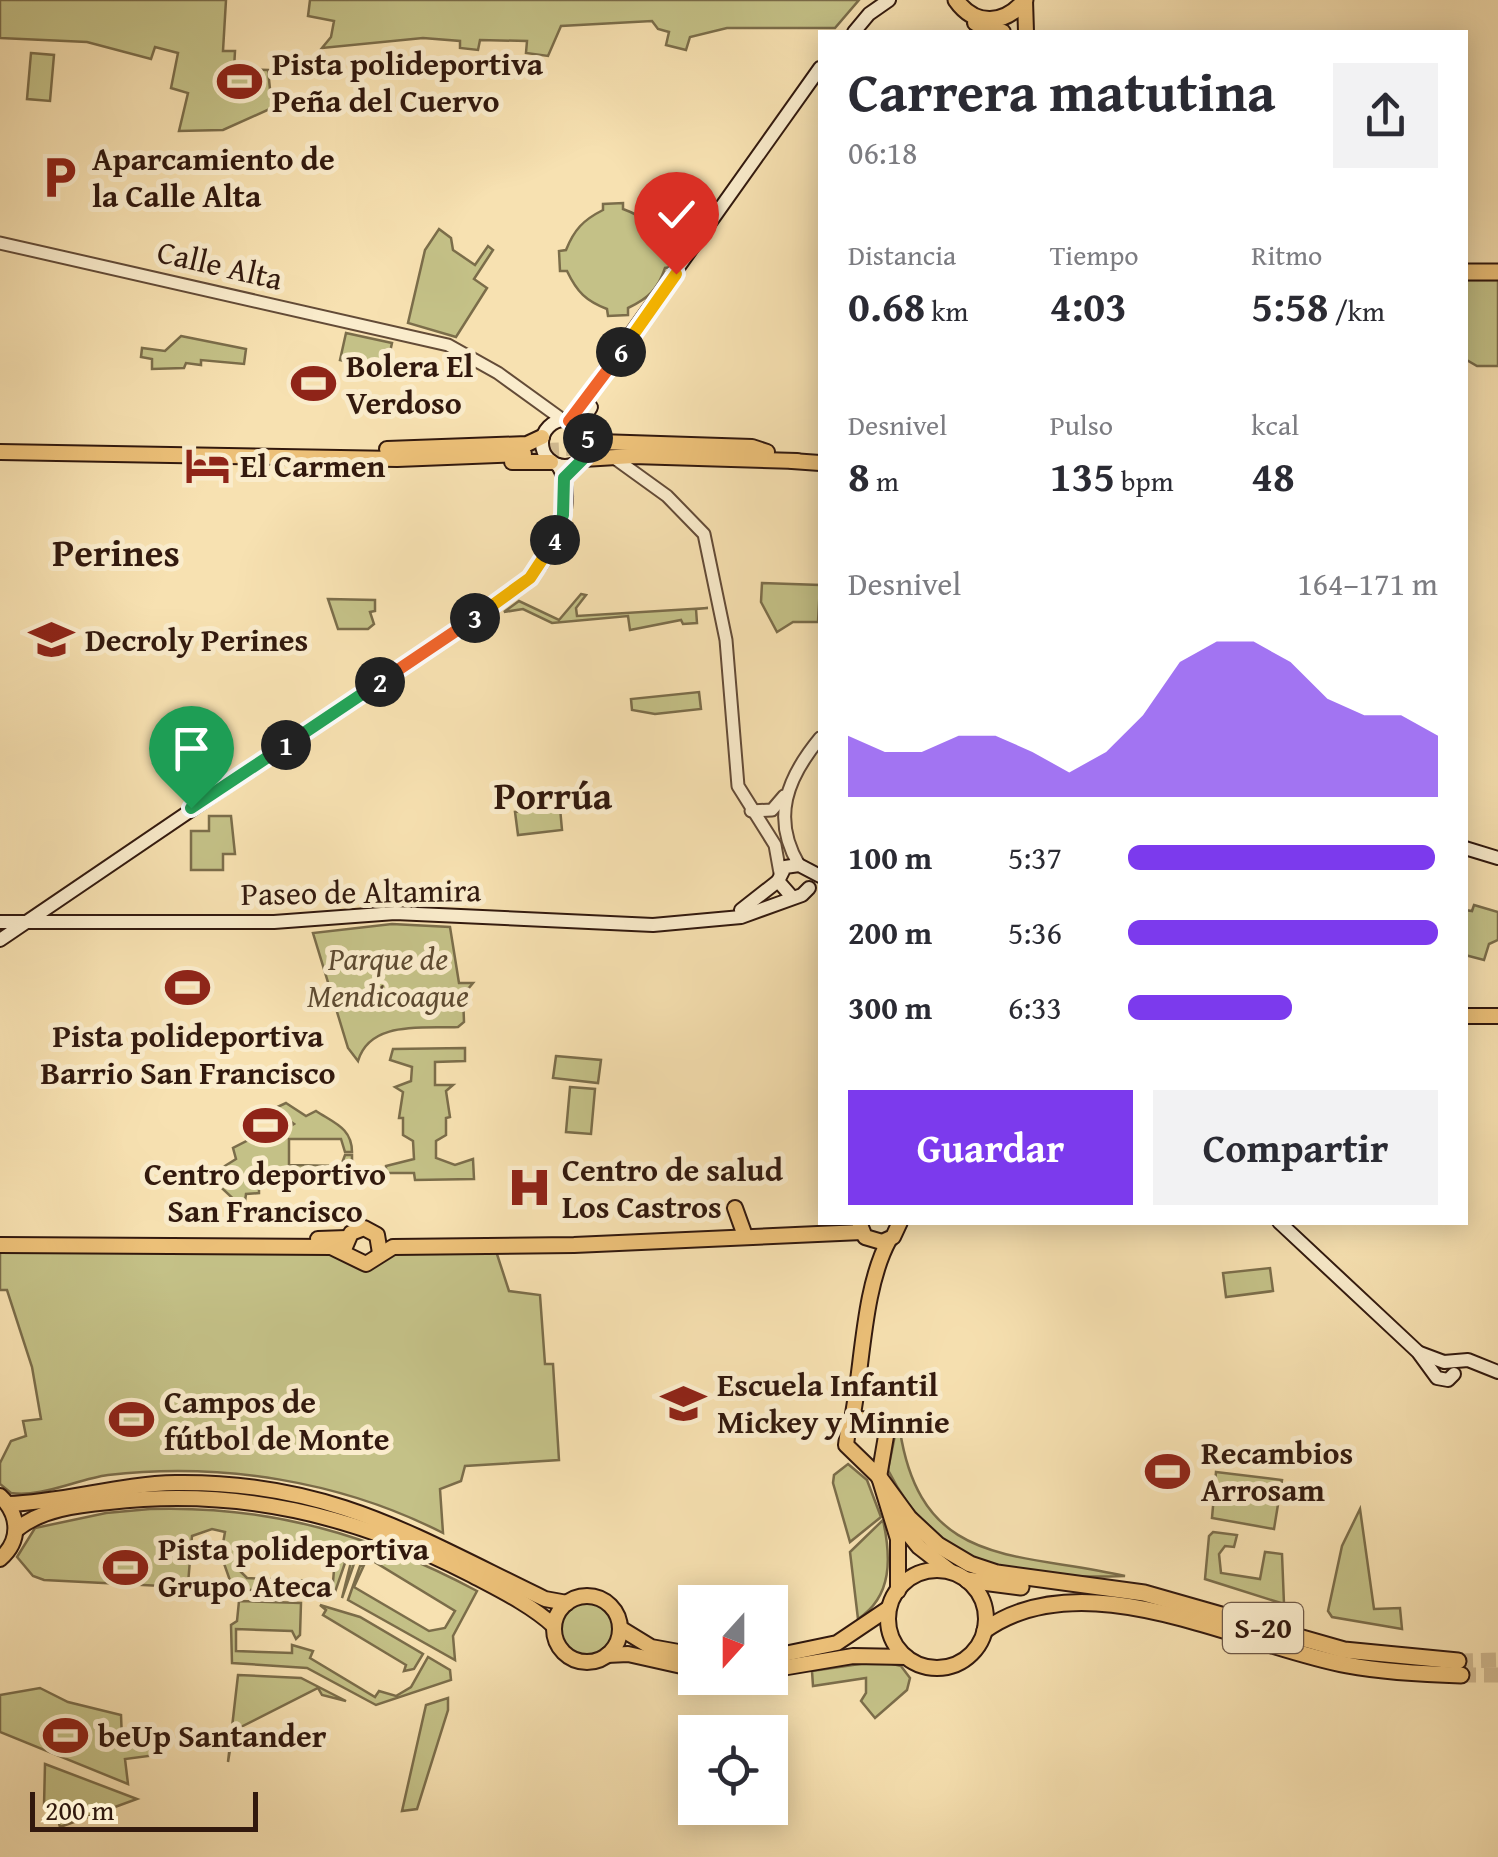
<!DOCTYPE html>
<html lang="es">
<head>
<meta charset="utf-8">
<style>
  :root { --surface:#fff; --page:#f2f2f3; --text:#2b2b33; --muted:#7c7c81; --accent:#7c3aed }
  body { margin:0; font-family:"Gentium Book Plus",serif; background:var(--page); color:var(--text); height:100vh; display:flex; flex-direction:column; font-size:38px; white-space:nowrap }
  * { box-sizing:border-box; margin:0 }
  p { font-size:32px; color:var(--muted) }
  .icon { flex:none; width:55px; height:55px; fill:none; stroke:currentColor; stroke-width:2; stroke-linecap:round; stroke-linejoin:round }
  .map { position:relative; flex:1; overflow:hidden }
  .details { position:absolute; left:818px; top:30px; width:650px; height:1195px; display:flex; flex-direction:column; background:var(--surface); border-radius:0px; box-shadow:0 5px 25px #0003 }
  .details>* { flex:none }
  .needle { width:65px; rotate:201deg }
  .tools { position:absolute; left:678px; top:1585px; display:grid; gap:20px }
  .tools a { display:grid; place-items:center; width:110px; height:110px; border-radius:0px; background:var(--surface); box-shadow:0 5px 25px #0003; font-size:50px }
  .scale { position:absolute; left:30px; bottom:25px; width:228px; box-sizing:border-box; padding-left:10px; border:5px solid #32190e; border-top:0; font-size:28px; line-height:35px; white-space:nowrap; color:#32190e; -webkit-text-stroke:8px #faeccc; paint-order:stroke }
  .pin { position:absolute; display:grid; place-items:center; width:85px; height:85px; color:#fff; margin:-102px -42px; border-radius:50% 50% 50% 0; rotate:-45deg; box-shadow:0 0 10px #0007 }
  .pin .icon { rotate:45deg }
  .km { position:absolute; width:50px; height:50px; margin:-25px; border-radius:50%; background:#222; color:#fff; font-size:28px; line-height:50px; text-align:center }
  .round { display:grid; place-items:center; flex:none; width:105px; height:105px; border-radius:0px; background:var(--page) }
  .head { display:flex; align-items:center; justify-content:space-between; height:170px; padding:0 30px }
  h1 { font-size:55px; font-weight:600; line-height:75px }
  .figures { display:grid; grid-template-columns:repeat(3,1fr); gap:15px; height:170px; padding:10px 30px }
  .figures div { display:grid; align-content:center }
  .figures b { font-size:42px; font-weight:600 }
  .figures small { font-size:28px; font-weight:400 }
  .figures p { font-size:28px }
  .chart { height:280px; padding:20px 30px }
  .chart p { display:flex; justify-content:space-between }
  .chart svg { width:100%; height:180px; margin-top:10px; fill:var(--accent); opacity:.7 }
  .action { display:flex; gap:20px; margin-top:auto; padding:20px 30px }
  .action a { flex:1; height:115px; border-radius:0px; background:var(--accent); color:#fff; font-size:40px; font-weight:600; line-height:115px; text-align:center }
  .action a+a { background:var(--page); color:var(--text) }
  ul { padding:0 30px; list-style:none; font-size:32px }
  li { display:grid; grid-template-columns:160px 120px 1fr; align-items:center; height:75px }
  li i { height:25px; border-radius:12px; background:var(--accent) }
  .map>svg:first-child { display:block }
  .green { fill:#c4c187; stroke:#7b6d4a; stroke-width:2.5 }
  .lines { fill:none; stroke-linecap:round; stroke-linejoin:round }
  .primary-tunnel { stroke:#d0b990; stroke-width:14; stroke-dasharray:14 7; stroke-linecap:butt }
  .motorway-tunnel { stroke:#d0b990; stroke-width:15; stroke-dasharray:15 8; stroke-linecap:butt }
  .tertiary-casing { stroke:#634b37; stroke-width:15 }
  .secondary-casing { stroke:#32190e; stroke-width:16 }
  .primary-casing { stroke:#32190e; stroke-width:18 }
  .trunk-casing { stroke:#32190e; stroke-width:19 }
  .motorway-casing { stroke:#32190e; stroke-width:19 }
  .tertiary { stroke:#faeccc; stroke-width:11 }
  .secondary { stroke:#faeccc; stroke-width:12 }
  .primary { stroke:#ecc078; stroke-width:14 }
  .trunk { stroke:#ecc078; stroke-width:15 }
  .motorway { stroke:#ecc078; stroke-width:15 }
  .split-1-casing { stroke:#fff; stroke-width:20 }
  .split-2-casing { stroke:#fff; stroke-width:20 }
  .split-3-casing { stroke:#fff; stroke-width:20 }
  .split-4-casing { stroke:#fff; stroke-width:20 }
  .split-5-casing { stroke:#fff; stroke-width:20 }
  .split-6-casing { stroke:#fff; stroke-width:20 }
  .split-7-casing { stroke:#fff; stroke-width:20 }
  .split-1 { stroke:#22a559; stroke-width:12 }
  .split-2 { stroke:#22a559; stroke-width:12 }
  .split-3 { stroke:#f0652b; stroke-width:12 }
  .split-4 { stroke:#f5b400; stroke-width:12 }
  .split-5 { stroke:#22a559; stroke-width:12 }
  .split-6 { stroke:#f0652b; stroke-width:12 }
  .split-7 { stroke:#f5b400; stroke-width:12 }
  .labels { text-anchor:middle; stroke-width:10; stroke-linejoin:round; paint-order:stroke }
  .shield { fill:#faeccc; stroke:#6e5847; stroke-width:2.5 }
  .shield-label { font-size:30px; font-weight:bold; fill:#32190e }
  .poi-label { font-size:32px; font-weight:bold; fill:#32190e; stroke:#faeccc; text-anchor:start }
  .street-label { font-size:32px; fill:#32190e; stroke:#faeccc }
  .park-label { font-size:32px; font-style:italic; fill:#5e4b32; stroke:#faeccc }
  .quarter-label { font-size:38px; font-weight:bold; fill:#32190e; stroke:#faeccc }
</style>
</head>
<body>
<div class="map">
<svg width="1498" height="1857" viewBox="0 0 1498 1857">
  <rect width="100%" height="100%" fill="#f7e1b1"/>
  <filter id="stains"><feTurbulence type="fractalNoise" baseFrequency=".002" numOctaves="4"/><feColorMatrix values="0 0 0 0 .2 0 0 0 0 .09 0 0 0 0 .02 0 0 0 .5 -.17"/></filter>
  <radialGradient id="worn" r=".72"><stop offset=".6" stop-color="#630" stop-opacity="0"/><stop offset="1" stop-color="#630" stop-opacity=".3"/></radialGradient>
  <!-- green -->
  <g class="green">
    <polygon points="0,0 226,0 223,51 235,51 234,69 268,70 272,108 223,130 179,131 188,93 171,88 178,53 155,47 151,59 87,42 0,38"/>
    <polygon points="310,0 859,0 835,28 727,28 690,37 686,50 666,45 669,32 658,29 652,21 561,26 548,56 526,53 527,41 480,40 478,50 460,48 460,41 423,38 322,48 331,37 334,21 308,16"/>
    <polygon points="31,53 54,55 50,101 27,99"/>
    <path d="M 623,203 L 623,209 C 645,217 655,226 664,247 L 671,247 L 672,267 L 665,268 C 658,289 649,298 628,308 L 628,315 L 608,316 L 607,309 C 586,301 577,292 567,271 L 560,271 L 559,251 L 566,250 C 574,230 583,220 603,210 L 603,204 Z"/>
    <polygon points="439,229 451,238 453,250 475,265 488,246 493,250 474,279 487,288 456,337 408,323 425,250"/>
    <polygon points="1465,280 1498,280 1498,366 1477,366 1465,359"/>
    <polygon points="346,333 392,343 386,370 340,360"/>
    <polygon points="181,336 246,349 244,364 201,360 201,365 186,363 184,368 152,369 152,359 141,357 142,348 165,351"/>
    <polygon points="762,583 820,585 818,622 793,622 777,632 761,602"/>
    <polygon points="581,594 586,595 576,608 577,616 708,608 696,609 697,623 683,624 681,620 630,630 628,616 552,623 523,609 504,612 519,601 559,620"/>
    <polygon points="328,599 375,600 375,611 370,612 374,624 368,629 338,629"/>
    <polygon points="699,692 701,709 655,714 632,710 631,699"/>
    <polygon points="560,808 562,830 518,835 515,812"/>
    <polygon points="209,816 231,816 235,854 223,854 223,870 191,870 191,831 209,831"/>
    <polygon points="1474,905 1498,912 1498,940 1489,944 1484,960 1465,955 1465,910 1472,911"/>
    <path d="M 392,924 L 450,927 L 459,983 L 473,983 L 463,995 L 464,1022 L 458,1027 C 423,1029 370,1020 358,1061 L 348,1048 L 313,933 Z"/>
    <polygon points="465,1048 465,1061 435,1062 435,1085 453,1085 446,1091 450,1117 446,1118 446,1135 436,1141 436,1158 455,1165 473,1159 474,1179 415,1180 414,1173 386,1173 386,1166 414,1159 413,1141 403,1135 403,1118 399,1118 403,1092 395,1087 411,1081 412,1067 390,1060 393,1049"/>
    <polygon points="556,1056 601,1060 598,1083 553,1078"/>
    <polygon points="570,1087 595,1089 591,1134 566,1132"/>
    <path d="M 286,1103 L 306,1116 L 316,1111 C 334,1123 352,1128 352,1152 L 345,1152 L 341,1139 L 289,1139 L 289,1165 L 341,1166 L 345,1155 L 352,1155 L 352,1172 L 315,1173 L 314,1180 L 259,1180 L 259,1193 L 246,1194 L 244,1209 L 209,1176 L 236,1159 L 233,1148 L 262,1133 L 271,1138 L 294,1124 L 273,1109 Z"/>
    <path d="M 0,1250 L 329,1251 L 365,1269 L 398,1251 L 496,1251 L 509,1291 L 540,1295 L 545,1364 L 553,1364 L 559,1460 L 465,1466 L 461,1481 L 440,1489 L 443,1533 C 341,1481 222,1462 108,1475 C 78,1479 40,1498 11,1493 L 0,1484 L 0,1463 L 11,1441 L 26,1436 L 23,1421 L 41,1419 L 32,1367 L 7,1290 L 0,1290 Z"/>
    <polygon points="1270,1268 1273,1291 1226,1297 1223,1273"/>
    <path d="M 900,1431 C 922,1570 1018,1551 1125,1576 C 1020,1579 940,1573 888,1470 L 895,1435 Z"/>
    <polygon points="848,1464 867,1480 881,1517 850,1542 833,1483 834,1475"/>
    <polygon points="1216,1472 1282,1480 1274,1529 1212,1518"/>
    <path d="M 150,1509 C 269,1505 372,1535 477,1591 L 453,1636 L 455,1660 L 348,1600 L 360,1566 L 364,1565 L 354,1587 L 429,1631 L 445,1628 L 455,1611 L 363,1555 L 356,1558 L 342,1598 L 352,1558 L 344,1552 L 237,1546 L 236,1567 L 247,1578 L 333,1582 L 335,1558 L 342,1559 L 345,1563 L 334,1595 L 233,1589 L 221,1555 L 225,1532 L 212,1529 L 192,1536 L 188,1584 L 182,1587 L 44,1580 L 33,1576 L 17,1557 L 35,1528 L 106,1513 Z"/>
    <polygon points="1360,1509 1374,1609 1400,1608 1402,1629 1332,1617 1328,1611 1342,1546"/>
    <path d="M 883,1520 C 891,1557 893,1596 858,1619 L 850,1552 Z"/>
    <polygon points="1213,1532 1237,1535 1234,1547 1225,1546 1219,1554 1221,1573 1260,1579 1265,1552 1282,1554 1284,1604 1205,1579 1209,1536"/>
    <polygon points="239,1601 301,1603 300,1635 296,1639 292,1631 236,1629 236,1651 292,1653 292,1645 313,1651 310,1658 375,1697 379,1691 396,1696 411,1687 428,1657 450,1670 451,1680 376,1705 307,1668 232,1663 231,1625 237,1621"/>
    <circle cx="587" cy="1630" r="27"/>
    <polygon points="320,1605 360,1617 423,1654 414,1669 404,1671 406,1665 323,1615 326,1610"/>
    <polygon points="880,1661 901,1666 910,1678 907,1690 875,1718 861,1701 866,1693 866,1678 813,1686 812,1671"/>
    <polygon points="238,1675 301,1678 346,1701 322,1695 318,1688 233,1731 228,1762"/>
    <polygon points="40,1688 68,1702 121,1715 122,1740 164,1742 164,1754 125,1759 128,1784 0,1732 0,1695"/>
    <polygon points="448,1698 448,1710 417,1809 402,1811 426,1705"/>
    <polygon points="45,1764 137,1799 60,1827 57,1816 44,1806"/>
  </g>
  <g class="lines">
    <!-- primary-tunnel -->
    <polyline class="primary-tunnel" points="524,451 613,447"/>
    <!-- motorway-tunnel -->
    <g class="motorway-tunnel">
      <polyline points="1458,1661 1498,1660"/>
      <polyline points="1461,1675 1498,1675"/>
    </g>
    <defs>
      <g id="tertiary">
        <polyline points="0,243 448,345 498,373 563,420"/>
        <polyline points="613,457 667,496 704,534 726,640 738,786 775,845 780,873"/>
        <polyline points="751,811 772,810 784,796"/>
        <path d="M 799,865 C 771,818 787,778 820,738"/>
      </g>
      <g id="secondary">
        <polyline points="854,32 869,14 889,0"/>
        <circle cx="565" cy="443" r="23"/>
        <polyline points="569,421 820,68"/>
        <polyline points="585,430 583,420 591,407"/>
        <polyline points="1465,848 1498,858"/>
        <polyline points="792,897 778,881 785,867 799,865 820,876"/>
        <polyline points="741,910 778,881"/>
        <polyline points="0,922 274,922 395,913 653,925 741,917 802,895 809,888"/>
        <path d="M 0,940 L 524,584 C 552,557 580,504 558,465"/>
        <polyline points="1279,1222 1418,1352 1437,1378 1448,1380 1454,1374"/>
        <polyline points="1420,1353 1444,1362 1468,1360 1498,1372"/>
      </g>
      <g id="primary">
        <polyline points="1025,0 1026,32"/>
        <polyline points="975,23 1003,32"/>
        <polyline points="588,436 599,442 752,447 767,452"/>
        <polyline points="387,449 527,444 542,437"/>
        <polyline points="0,452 397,459 524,454"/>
        <polyline points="583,459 633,456 797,461"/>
        <polyline points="792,461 820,463"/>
        <polyline points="512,462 551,462"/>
        <polyline points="1465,1016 1498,1016"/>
        <polyline points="735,1208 744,1233"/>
        <polyline points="859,1222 865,1237 882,1242 893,1237 900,1222"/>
        <polyline points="318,1239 347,1238"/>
        <polyline points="0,1245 331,1247 366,1264 393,1247 574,1245 862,1232"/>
        <polyline points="345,1247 351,1233 364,1228 377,1235 380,1253"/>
        <path d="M 851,1424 C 863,1369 862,1290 889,1240"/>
        <polyline points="879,1477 846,1445 848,1429 860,1419 875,1421 886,1436 879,1477 898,1539 898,1591"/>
        <path d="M 0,1496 C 20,1515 21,1541 0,1559"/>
        <path d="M 8,1504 C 65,1502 119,1484 176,1483 C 329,1481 414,1536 545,1599 L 567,1603"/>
        <polyline points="897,1520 919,1547 950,1571"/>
        <path d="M 16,1530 C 41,1509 78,1505 109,1502 C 238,1487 355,1515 470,1574 C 498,1589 530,1604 554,1626"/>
        <circle cx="937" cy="1619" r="49"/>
        <circle cx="587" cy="1629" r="33"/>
        <polyline points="620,1628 651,1647 695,1655"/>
        <polyline points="607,1655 628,1654 695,1669"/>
        <polyline points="770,1657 837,1643 889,1608"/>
        <polyline points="770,1670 853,1656 906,1657"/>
      </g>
      <g id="trunk">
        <path d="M 956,0 C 975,27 1005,25 1025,0"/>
        <polyline points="1465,272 1498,272"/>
      </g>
      <g id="motorway">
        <polyline points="879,1477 909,1518 938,1545 970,1564 997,1573 1144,1593 1344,1650 1458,1661"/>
        <polyline points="967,1580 1021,1587"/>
        <path d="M 985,1630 C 1085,1559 1240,1645 1347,1665 C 1385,1672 1423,1674 1461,1675"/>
      </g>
    </defs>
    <!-- tertiary casing -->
    <use href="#tertiary" class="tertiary-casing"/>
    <!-- secondary casing -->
    <use href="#secondary" class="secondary-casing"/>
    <!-- primary casing -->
    <use href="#primary" class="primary-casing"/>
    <!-- trunk casing -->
    <use href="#trunk" class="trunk-casing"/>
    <!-- motorway casing -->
    <use href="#motorway" class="motorway-casing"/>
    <!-- tertiary -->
    <use href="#tertiary" class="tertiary"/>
    <!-- secondary -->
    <use href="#secondary" class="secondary"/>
    <!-- primary -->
    <use href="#primary" class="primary"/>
    <!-- trunk -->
    <use href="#trunk" class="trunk"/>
    <!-- motorway -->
    <use href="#motorway" class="motorway"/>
  </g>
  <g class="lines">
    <defs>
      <polyline id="split-1" points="191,808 286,745"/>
      <polyline id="split-2" points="286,745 380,682"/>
      <polyline id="split-3" points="380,682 475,618"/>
      <polyline id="split-4" points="475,618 530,578 555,540"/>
      <polyline id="split-5" points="555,540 563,515 564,478 586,456 588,438"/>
      <polyline id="split-6" points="588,438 580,426 569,421 621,352"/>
      <polyline id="split-7" points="621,352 676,274"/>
    </defs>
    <!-- split-1 casing -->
    <use href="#split-1" class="split-1-casing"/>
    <!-- split-2 casing -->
    <use href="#split-2" class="split-2-casing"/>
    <!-- split-3 casing -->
    <use href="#split-3" class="split-3-casing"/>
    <!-- split-4 casing -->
    <use href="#split-4" class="split-4-casing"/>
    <!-- split-5 casing -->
    <use href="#split-5" class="split-5-casing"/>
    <!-- split-6 casing -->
    <use href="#split-6" class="split-6-casing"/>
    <!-- split-7 casing -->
    <use href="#split-7" class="split-7-casing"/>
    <!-- split-1 -->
    <use href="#split-1" class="split-1"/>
    <!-- split-2 -->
    <use href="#split-2" class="split-2"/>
    <!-- split-3 -->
    <use href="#split-3" class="split-3"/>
    <!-- split-4 -->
    <use href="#split-4" class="split-4"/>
    <!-- split-5 -->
    <use href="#split-5" class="split-5"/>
    <!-- split-6 -->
    <use href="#split-6" class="split-6"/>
    <!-- split-7 -->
    <use href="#split-7" class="split-7"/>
  </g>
  <!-- icons -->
  <defs>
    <symbol id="stadium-bare" viewBox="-9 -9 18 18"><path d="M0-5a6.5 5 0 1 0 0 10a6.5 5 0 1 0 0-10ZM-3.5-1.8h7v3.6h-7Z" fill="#8f2418" stroke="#faeccc" stroke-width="2.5" paint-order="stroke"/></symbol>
    <symbol id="parking-bare" viewBox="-9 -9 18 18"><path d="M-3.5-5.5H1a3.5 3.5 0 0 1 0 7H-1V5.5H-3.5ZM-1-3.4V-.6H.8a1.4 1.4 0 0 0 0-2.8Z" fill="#8f2418" stroke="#faeccc" stroke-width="2.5" paint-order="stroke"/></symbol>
    <symbol id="hotel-bare" viewBox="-9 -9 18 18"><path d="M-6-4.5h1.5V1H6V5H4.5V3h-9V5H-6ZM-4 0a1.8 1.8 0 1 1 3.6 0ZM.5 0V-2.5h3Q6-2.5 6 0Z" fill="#8f2418" stroke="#faeccc" stroke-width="2.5" paint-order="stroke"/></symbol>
    <symbol id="school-bare" viewBox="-9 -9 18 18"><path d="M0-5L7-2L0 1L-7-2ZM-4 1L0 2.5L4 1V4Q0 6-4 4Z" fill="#8f2418" stroke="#faeccc" stroke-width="2.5" paint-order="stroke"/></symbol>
    <symbol id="hospital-bare" viewBox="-9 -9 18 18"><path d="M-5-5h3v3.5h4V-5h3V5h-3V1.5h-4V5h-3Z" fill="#8f2418" stroke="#faeccc" stroke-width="2.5" paint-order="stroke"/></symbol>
  </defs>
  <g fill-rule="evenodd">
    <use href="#stadium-bare" x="208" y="50" width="63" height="63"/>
    <use href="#parking-bare" x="28" y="146" width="63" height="63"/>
    <use href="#stadium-bare" x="282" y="352" width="63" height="63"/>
    <use href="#hotel-bare" x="176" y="434" width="63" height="63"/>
    <use href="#school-bare" x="20" y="608" width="63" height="63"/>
    <use href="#stadium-bare" x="156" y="956" width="63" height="63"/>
    <use href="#stadium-bare" x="234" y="1094" width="63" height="63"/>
    <use href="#hospital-bare" x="498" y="1156" width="63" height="63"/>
    <use href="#school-bare" x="652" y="1372" width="63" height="63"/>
    <use href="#stadium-bare" x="100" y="1388" width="63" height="63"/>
    <use href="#stadium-bare" x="1136" y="1440" width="63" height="63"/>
    <use href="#stadium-bare" x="94" y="1536" width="63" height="63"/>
    <use href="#stadium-bare" x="34" y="1704" width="63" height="63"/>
  </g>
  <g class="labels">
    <!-- shield labels -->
    <rect class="shield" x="1223" y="1603" width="80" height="50" rx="8"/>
    <g class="shield-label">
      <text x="1263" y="1638">S-20</text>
    </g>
    <!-- poi labels -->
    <g class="poi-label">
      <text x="272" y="75">Pista polideportiva<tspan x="272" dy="37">Peña del Cuervo</tspan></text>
      <text x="92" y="170">Aparcamiento de<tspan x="92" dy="37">la Calle Alta</tspan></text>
      <text x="346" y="377">Bolera El<tspan x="346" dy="37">Verdoso</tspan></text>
      <text x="240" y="477">El Carmen</text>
      <text x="85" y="651">Decroly Perines</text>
      <text x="188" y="1047" text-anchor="middle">Pista polideportiva<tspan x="188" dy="37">Barrio San Francisco</tspan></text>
      <text x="562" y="1181">Centro de salud<tspan x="562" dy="37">Los Castros</tspan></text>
      <text x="265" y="1185" text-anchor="middle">Centro deportivo<tspan x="265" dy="37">San Francisco</tspan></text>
      <text x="717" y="1396">Escuela Infantil<tspan x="717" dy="37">Mickey y Minnie</tspan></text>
      <text x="164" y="1413">Campos de<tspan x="164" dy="37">fútbol de Monte</tspan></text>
      <text x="1201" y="1464">Recambios<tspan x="1201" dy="37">Arrosam</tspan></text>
      <text x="158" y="1560">Pista polideportiva<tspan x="158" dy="37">Grupo Ateca</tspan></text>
      <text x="98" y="1747">beUp Santander</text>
    </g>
    <!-- street labels -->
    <g class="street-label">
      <text transform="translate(220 265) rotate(13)" y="11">Calle Alta</text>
      <text transform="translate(361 892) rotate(-1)" y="11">Paseo de Altamira</text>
    </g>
    <!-- park labels -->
    <g class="park-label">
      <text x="388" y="970">Parque de<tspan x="388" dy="37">Mendicoague</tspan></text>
    </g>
    <!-- quarter labels -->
    <g class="quarter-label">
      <text x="116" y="566">Perines</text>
      <text x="553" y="809">Porrúa</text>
    </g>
  </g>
  <rect width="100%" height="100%" filter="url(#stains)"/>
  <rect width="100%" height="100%" fill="url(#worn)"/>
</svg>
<div class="tools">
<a><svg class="needle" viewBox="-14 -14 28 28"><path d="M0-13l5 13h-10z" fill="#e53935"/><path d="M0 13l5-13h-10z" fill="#7c7c81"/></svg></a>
<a><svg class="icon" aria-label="locate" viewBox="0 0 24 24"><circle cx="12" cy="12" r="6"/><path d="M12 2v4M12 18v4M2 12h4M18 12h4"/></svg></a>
</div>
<div class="scale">200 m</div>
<div class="pin" style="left:191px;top:808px;background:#1e9e55"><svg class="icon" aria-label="arrive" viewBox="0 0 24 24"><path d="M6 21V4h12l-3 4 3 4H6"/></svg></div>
<div class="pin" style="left:676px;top:274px;background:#d93025"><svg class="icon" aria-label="check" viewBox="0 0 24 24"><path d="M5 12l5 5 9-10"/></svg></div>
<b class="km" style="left:286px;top:745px">1</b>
<b class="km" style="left:380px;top:682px">2</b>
<b class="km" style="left:475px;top:618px">3</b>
<b class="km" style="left:555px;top:540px">4</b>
<b class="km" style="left:588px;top:438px">5</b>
<b class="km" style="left:621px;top:352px">6</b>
<section class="details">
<div class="head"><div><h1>Carrera matutina</h1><p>06:18</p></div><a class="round"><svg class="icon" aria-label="share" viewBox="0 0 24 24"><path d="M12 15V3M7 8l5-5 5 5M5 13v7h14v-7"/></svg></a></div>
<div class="figures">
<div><p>Distancia</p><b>0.68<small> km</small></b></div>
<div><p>Tiempo</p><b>4:03</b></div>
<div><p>Ritmo</p><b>5:58<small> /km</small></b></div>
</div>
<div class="figures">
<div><p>Desnivel</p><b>8<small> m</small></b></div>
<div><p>Pulso</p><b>135<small> bpm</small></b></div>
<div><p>kcal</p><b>48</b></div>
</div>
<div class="chart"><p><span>Desnivel</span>164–171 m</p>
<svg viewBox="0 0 160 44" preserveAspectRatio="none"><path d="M0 44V29L10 33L20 33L30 29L40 29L50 33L60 38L70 33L80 24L90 11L100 6L110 6L120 11L130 20L140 24L150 24L160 29V44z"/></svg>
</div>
<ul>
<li><b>100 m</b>5:37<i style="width:99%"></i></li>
<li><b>200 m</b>5:36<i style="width:100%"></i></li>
<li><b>300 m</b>6:33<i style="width:53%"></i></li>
</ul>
<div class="action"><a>Guardar</a><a>Compartir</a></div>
</section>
</div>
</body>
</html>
